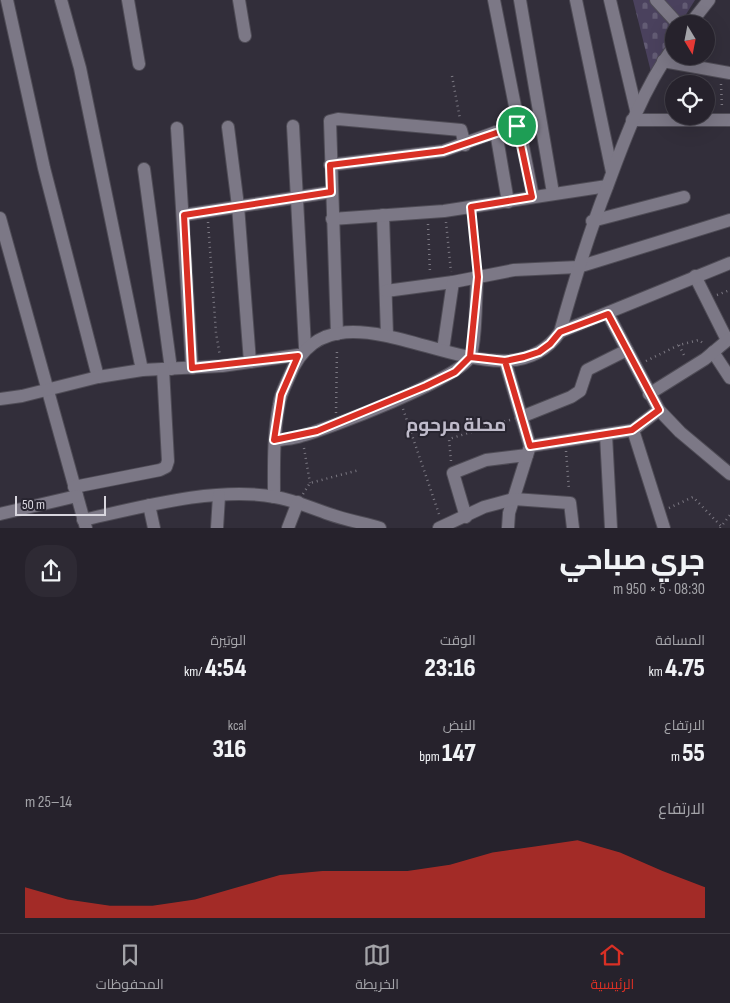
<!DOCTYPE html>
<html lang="ar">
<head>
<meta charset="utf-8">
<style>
  :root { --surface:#26222c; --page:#2e2a34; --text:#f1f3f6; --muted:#a4a4a9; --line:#423f48; --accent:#d93025 }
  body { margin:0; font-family:"Sofia Sans Condensed",Cairo,sans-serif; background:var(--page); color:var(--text); direction:rtl; height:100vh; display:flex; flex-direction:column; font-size:19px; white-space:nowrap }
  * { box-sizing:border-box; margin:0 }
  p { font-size:16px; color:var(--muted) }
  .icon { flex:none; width:28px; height:28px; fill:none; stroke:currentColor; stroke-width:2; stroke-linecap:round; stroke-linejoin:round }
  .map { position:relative; height:528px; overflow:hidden; direction:ltr }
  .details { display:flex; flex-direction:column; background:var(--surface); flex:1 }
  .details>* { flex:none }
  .needle { width:32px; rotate:170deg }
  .tools { position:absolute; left:665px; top:15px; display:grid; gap:10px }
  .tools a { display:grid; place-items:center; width:50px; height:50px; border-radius:50%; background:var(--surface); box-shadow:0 5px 20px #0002,0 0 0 1px var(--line); font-size:25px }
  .scale { position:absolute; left:15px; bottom:12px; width:91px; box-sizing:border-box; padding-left:5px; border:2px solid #d8d6de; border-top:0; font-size:14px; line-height:18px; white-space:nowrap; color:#d8d6de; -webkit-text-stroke:4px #282530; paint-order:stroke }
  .pin { position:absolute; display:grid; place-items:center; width:42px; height:42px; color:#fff; margin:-21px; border:2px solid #fff; border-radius:50%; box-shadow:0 1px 5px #0007 }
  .round { display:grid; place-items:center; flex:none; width:52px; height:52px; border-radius:20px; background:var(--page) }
  .headline { display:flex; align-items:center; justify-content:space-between; height:85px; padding:0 25px }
  h1 { font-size:28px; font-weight:800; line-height:38px }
  .metrics { display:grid; grid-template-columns:repeat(3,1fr); gap:8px; height:85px; padding:5px 25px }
  .metrics div { display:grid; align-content:center }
  .metrics b { font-size:25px; font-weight:800 }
  .metrics small { font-size:14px; font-weight:400 }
  .metrics p { font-size:14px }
  .chart { height:140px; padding:10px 25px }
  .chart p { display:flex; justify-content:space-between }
  .chart svg { width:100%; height:90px; margin-top:5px; fill:var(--accent); opacity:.7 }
  .tab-bar { display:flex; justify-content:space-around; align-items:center; height:70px; border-top:1px solid var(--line); background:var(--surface); font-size:14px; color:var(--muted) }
  .tab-bar a { display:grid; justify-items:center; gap:2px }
  .tab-bar .on { color:var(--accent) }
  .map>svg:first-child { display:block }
  .cemetery { fill:url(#cemetery-stones) }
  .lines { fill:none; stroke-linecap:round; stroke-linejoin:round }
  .minor-casing { stroke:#4f4c56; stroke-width:14 }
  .path { stroke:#7b7882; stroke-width:2.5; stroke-dasharray:1 4; stroke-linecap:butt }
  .minor { stroke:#7c7886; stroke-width:12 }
  .route-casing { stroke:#fff; stroke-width:10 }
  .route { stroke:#d93025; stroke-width:6 }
  .labels { text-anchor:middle; stroke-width:4; stroke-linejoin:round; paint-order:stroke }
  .district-label { font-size:19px; font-weight:bold; fill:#bfbbca; stroke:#282530 }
</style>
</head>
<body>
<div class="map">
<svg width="730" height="528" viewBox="0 0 730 528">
  <defs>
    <pattern id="cemetery-stones" width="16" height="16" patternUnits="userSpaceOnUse" patternTransform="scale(1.25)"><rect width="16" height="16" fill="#4a415d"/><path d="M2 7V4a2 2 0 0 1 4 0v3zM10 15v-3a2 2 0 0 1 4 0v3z" fill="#635c74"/></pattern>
  </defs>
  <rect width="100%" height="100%" fill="#322e3a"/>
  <!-- cemetery -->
  <polygon class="cemetery" points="633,0 695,0 680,24 674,24 674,35 652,76"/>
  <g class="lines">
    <defs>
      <g id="minor">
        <polyline points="7,0 44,168 98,377"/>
        <polyline points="61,0 80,68 142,370"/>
        <polyline points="128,0 139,64"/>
        <polyline points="239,0 245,36"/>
        <polyline points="494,0 533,197"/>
        <polyline points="520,0 553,193"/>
        <polyline points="576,0 612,172"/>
        <polyline points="610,0 636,110"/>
        <polyline points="656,0 678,24"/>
        <polyline points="690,24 709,0"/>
        <polyline points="663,61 730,73"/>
        <polyline points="632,120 730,120"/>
        <polyline points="293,126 305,347"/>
        <polyline points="228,127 238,206 250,362"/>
        <polyline points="177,128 192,368"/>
        <polyline points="496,132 508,202"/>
        <polyline points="330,165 443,151 496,132 540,122"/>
        <polyline points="144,169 171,369"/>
        <polyline points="184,215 331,192"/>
        <polyline points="383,215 387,335"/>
        <polyline points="0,218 86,528"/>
        <polyline points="332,219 444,211 607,186"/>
        <polyline points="592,221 684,197"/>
        <polyline points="695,276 727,340"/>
        <polyline points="386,291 453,282 514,270 578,267 730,220"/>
        <polyline points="608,314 659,410 680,432 730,474"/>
        <polyline points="560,332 730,263"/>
        <polyline points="337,334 330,121 338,119 461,130 465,145"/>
        <polyline points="443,350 453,282"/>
        <polyline points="713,352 730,378"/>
        <polyline points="505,361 530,446 509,513 508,528"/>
        <polyline points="649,394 705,359 730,338"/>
        <polyline points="0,399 22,396 98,377 142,370 222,366 298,355"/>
        <polyline points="521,417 571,397 580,391 587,370 627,350"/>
        <polyline points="633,430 664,528"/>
        <polyline points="606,435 611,528"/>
        <path d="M 275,441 C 283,439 292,439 301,436 C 328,429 461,378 470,357 C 476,344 476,294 477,277"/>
        <polyline points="530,446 633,430 659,410"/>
        <polyline points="74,487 160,470 166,467 168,461 163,369"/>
        <path d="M 274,497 C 274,466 273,436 279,405 C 280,395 285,386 289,377 C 336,258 498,423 560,332 C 574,282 588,235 607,187 C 625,138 643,89 674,46"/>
        <polyline points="149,505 154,528"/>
        <polyline points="0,514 77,496"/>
        <polyline points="466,517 453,473 486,460 527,455"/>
        <path d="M 83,520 C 141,507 217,486 275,497 C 294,500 311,508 329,514 C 346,520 363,523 380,528"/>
        <polyline points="217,528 219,496"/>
        <polyline points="288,528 298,502"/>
        <polyline points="439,528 484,507 514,499 570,503 573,528"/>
      </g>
    </defs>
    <!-- minor casing -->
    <use href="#minor" class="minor-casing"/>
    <!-- path -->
    <g class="path">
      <polyline points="452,76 460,119"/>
      <polyline points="721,84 722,108"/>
      <polyline points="472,219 476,265"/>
      <polyline points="208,222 216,333 220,356"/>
      <polyline points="446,222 451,272"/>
      <polyline points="428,224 430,273"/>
      <polyline points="717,295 730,290"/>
      <polyline points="679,345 685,357"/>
      <polyline points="646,361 679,345 699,340 704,344"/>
      <polyline points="403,409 439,514"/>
      <polyline points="336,413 337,348"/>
      <polyline points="304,448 310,483"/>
      <polyline points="566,451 569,490"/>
      <polyline points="451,461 449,439 510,420"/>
      <polyline points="303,494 310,483 359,470"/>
      <polyline points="669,508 693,497 721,526"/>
      <polyline points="720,528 730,515"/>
    </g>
    <!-- minor -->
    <use href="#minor" class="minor"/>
  </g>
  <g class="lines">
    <defs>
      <polyline id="route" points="517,126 443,151 330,165 331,192 184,215 192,368 298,356 281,395 274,440 317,431 426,386 455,372 470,357 505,361 524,357 539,352 550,344 560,332 608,314 659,410 632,430 530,446 505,361 470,357 478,277 471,207 532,197 517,126"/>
    </defs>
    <!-- route casing -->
    <use href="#route" class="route-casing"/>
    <!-- route -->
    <use href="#route" class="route"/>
  </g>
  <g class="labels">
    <!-- district labels -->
    <g class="district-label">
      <text x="456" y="431">محلة مرحوم</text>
    </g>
  </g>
</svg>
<div class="tools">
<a><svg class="needle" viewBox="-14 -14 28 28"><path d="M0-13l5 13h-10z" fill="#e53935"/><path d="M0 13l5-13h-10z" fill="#a4a4a9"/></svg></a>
<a><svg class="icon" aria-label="locate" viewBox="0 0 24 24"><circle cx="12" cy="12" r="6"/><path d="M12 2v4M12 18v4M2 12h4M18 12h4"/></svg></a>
</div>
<div class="scale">50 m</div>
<div class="pin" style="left:517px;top:126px;background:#1e9e55"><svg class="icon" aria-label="arrive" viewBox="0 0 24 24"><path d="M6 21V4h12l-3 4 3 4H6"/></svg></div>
</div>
<section class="details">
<div class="headline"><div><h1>جري صباحي</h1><p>08:30 · 5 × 950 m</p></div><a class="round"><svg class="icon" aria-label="share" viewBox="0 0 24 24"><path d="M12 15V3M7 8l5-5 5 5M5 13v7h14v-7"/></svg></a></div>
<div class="metrics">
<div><p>المسافة</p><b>4.75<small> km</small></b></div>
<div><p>الوقت</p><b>23:16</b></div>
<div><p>الوتيرة</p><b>4:54<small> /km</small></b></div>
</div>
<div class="metrics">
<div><p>الارتفاع</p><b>55<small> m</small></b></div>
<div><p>النبض</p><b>147<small> bpm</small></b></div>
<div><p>kcal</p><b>316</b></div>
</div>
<div class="chart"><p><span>الارتفاع</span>14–25 m</p>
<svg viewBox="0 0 160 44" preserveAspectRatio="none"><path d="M0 44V29L10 35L20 38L30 38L40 35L50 29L60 23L70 21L80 21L90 21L100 18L110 12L120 9L130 6L140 12L150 21L160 29V44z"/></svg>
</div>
</section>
<nav class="tab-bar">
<a class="on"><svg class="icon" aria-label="home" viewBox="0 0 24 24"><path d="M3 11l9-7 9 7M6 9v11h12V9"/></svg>الرئيسية</a>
<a><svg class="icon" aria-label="map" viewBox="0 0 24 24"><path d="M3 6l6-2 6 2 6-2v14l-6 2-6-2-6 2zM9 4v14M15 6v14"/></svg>الخريطة</a>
<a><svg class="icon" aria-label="saved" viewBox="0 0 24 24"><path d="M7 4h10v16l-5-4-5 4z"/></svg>المحفوظات</a>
</nav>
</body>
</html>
